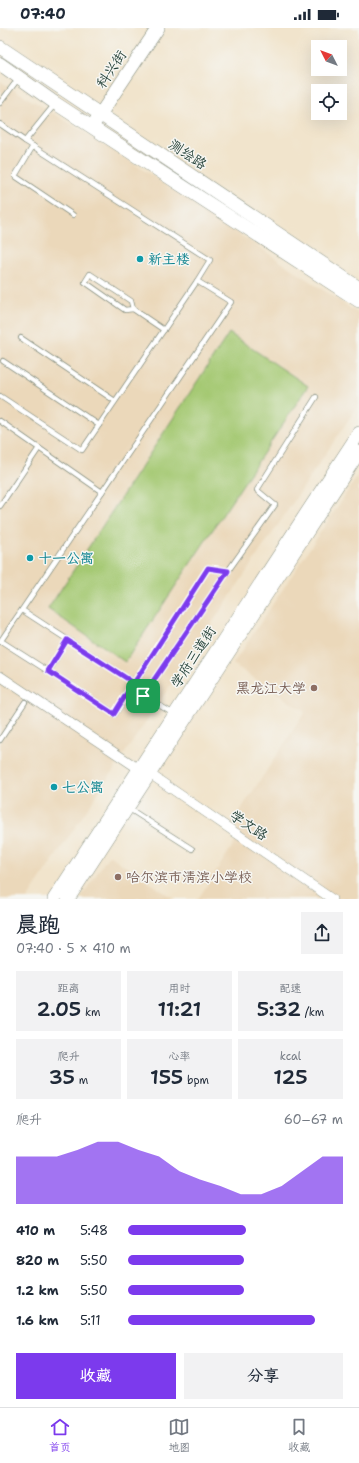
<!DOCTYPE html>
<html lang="zh">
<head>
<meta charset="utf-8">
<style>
  :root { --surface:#fff; --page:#f2f2f3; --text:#1f2937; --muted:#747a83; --line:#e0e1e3; --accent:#7c3aed }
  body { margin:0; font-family:"Shantell Sans","LXGW WenKai TC",sans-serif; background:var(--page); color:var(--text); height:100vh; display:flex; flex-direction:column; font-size:15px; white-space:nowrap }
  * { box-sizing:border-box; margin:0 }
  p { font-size:13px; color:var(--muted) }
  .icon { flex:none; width:22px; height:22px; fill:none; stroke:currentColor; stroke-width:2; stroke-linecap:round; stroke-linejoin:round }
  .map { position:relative; height:871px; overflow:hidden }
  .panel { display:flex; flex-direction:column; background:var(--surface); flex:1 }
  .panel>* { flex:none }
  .needle { width:26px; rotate:312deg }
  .fabs { position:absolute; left:311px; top:12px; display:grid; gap:8px }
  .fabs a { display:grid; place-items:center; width:36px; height:36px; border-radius:0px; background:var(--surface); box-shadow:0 4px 16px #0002; font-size:20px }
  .pin { position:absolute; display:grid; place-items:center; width:34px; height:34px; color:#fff; margin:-17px; border-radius:8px; box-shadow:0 2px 6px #0006 }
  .round { display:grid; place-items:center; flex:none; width:42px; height:42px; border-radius:0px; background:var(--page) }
  .head { display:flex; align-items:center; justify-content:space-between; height:68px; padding:0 16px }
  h1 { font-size:22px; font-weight:600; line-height:30px }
  .stats { display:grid; grid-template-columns:repeat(3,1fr); gap:6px; height:68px; padding:4px 16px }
  .stats div { display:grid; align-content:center; border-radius:0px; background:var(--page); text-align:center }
  .stats b { font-size:20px; font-weight:600 }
  .stats small { font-size:11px; font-weight:400 }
  .stats p { font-size:11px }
  .chart { height:112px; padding:8px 16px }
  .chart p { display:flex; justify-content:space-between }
  .chart svg { width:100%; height:72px; margin-top:4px; fill:var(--accent); opacity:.7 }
  .button { display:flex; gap:8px; margin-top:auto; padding:8px 16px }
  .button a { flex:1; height:46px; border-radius:0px; background:var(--accent); color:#fff; font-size:16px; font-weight:600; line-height:46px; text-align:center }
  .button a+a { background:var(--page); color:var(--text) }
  ul { padding:0 16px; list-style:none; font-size:13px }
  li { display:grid; grid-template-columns:64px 48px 1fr; align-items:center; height:30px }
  li i { height:10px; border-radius:5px; background:var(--accent) }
  .status { display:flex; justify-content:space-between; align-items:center; height:28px; padding:0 20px; background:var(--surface); direction:ltr }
  .status svg { height:11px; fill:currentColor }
  .tab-bar { display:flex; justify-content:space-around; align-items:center; height:56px; border-top:1px solid var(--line); background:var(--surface); font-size:11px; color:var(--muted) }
  .tab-bar a { display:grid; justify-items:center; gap:2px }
  .tab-bar .active { color:var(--accent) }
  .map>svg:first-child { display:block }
  .built { fill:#ebd8ba }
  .green { fill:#a5c973; stroke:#628354 }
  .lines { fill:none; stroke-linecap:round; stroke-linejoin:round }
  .lane-casing { stroke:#889080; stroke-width:6 }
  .street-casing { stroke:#889080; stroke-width:10 }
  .secondary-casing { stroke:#889080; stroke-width:14 }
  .lane { stroke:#fff; stroke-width:4.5 }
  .street { stroke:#fff; stroke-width:9 }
  .secondary { stroke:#fff; stroke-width:13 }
  .route-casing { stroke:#fff; stroke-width:8 }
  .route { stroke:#7c3aed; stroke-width:5 }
  .culture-dot { fill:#0f9aa8; stroke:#f6f6f2; stroke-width:1.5 }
  .education-dot { fill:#8d6e63; stroke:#f6f6f2; stroke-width:1.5 }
  .labels { text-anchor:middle; stroke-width:3; stroke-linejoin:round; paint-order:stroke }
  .street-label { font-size:14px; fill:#1f3d34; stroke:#f6f6f2 }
  .culture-label { font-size:14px; fill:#0d838f; stroke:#f6f6f2; text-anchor:start }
  .education-label { font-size:14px; fill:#785e54; stroke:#f6f6f2; text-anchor:end }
</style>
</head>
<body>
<div class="status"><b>07:40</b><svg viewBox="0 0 49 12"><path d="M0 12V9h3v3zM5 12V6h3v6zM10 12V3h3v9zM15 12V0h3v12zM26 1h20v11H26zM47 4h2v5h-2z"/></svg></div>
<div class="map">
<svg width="359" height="871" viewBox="0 0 359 871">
  <rect width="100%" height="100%" fill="#f6f6f2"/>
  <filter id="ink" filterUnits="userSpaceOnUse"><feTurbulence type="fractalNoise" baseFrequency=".025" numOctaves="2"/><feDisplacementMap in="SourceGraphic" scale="8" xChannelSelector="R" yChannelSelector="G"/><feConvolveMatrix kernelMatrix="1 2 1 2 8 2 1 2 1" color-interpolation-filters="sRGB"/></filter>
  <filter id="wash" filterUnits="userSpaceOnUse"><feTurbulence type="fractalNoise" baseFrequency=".012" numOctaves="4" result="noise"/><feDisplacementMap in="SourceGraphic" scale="16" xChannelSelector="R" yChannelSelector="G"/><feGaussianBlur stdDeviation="0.9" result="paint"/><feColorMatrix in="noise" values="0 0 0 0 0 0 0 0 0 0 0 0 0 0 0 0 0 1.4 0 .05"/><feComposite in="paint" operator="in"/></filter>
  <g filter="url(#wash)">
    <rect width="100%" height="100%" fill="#f1e4cc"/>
    <!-- built -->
    <g class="built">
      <polygon points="0,53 112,121 359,286 359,376 27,871 0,871"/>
      <polygon points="359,446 359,871 198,871 237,811 238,786 305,684 233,636"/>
      <polygon points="109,827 174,871 80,871"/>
    </g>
    <!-- green -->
    <polygon class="green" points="229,305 308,358 125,634 48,581"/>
  </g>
  <g filter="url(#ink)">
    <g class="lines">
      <defs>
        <g id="lane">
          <polyline points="0,75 18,51"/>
          <polyline points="0,96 25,113"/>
          <polyline points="33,118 15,148 73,187"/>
          <polyline points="133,281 131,273 90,246 85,254 125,282 133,281 164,302"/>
          <polyline points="21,310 115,373"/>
          <polyline points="3,333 99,397"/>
          <polyline points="0,368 82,422 197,253"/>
          <polyline points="0,393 102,464 231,274 197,253 210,232 25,113 55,76"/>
          <polyline points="0,478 39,420"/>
          <polyline points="22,582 134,655"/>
          <polyline points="1,613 115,686 208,540 228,543 275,477 257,462 316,369"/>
          <polyline points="0,614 102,464"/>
          <polyline points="49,643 67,612"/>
          <polyline points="130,660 174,686"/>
          <polyline points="143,668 228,543"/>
          <polyline points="0,712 25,674"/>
          <polyline points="128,780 192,821"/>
        </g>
        <g id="street">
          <polyline points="0,648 139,741"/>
          <polyline points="150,746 332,871"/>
        </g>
        <g id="secondary">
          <polyline points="0,19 359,260"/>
          <polyline points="0,36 55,75 359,273"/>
          <polyline points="95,94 158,0"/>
          <polyline points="54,871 359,405"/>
          <polyline points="68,871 359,424"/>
        </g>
      </defs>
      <!-- lane casing -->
      <use href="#lane" class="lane-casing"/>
      <!-- street casing -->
      <use href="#street" class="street-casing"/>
      <!-- secondary casing -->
      <use href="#secondary" class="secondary-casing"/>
      <!-- lane -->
      <use href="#lane" class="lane"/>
      <!-- street -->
      <use href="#street" class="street"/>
      <!-- secondary -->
      <use href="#secondary" class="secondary"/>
    </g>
  </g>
  <g class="lines" filter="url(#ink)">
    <defs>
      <polygon id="route" points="208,540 228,543 143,668 130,660 114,686 48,643 67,612 134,655"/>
    </defs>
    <!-- route casing -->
    <use href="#route" class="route-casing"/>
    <!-- route -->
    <use href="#route" class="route"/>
  </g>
  <!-- markers -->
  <g class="culture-dot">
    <circle cx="140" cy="231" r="4"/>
    <circle cx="30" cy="530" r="4"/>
    <circle cx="54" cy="759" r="4"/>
  </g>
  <g class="education-dot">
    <circle cx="314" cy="660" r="4"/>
    <circle cx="118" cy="849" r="4"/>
  </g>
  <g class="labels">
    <!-- street labels -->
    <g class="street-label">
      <text transform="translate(111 41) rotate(-56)" y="5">科兴街</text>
      <text transform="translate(188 126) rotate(34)" y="5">测绘路</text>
      <text transform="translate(193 629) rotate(-57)" y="5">学府三道街</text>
      <text transform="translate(249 797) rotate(34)" y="5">学文路</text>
    </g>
    <!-- culture labels -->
    <g class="culture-label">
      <text x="148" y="236">新主楼</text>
      <text x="38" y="535">十一公寓</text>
      <text x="62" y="764">七公寓</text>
    </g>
    <!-- education labels -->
    <g class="education-label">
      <text x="306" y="665">黑龙江大学</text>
      <text x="126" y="854" text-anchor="start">哈尔滨市清滨小学校</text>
    </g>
  </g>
</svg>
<div class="fabs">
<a><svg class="needle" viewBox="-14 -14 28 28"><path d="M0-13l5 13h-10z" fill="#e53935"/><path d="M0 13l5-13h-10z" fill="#747a83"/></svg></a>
<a><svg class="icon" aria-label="locate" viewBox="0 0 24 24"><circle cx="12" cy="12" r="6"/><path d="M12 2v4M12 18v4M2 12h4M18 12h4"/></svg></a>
</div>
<div class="pin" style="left:143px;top:668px;background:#1e9e55"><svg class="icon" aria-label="arrive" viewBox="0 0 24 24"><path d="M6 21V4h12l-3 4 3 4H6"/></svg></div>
</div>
<section class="panel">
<div class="head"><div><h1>晨跑</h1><p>07:40 · 5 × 410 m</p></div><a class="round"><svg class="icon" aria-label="share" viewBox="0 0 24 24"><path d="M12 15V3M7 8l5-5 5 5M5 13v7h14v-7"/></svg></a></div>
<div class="stats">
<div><p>距离</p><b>2.05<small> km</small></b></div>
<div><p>用时</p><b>11:21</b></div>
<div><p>配速</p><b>5:32<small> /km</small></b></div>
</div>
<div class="stats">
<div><p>爬升</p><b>35<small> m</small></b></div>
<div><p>心率</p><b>155<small> bpm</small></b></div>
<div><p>kcal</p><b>125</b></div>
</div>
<div class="chart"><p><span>爬升</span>60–67 m</p>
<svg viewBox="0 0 160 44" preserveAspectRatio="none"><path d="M0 44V15L10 15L20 15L30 11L40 6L50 6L60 11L70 15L80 24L90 29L100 33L110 38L120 38L130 33L140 24L150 15L160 15V44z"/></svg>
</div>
<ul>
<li><b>410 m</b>5:48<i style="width:55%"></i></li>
<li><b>820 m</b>5:50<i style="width:54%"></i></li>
<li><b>1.2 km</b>5:50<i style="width:54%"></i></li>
<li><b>1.6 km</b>5:11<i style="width:87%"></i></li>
</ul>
<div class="button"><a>收藏</a><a>分享</a></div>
</section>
<nav class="tab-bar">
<a class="active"><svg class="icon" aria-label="home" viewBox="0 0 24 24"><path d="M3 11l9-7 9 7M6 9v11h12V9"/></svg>首页</a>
<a><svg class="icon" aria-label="map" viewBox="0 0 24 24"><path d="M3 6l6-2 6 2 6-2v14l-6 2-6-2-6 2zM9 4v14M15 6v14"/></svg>地图</a>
<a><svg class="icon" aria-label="saved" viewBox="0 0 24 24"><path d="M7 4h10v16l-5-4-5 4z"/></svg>收藏</a>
</nav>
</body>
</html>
